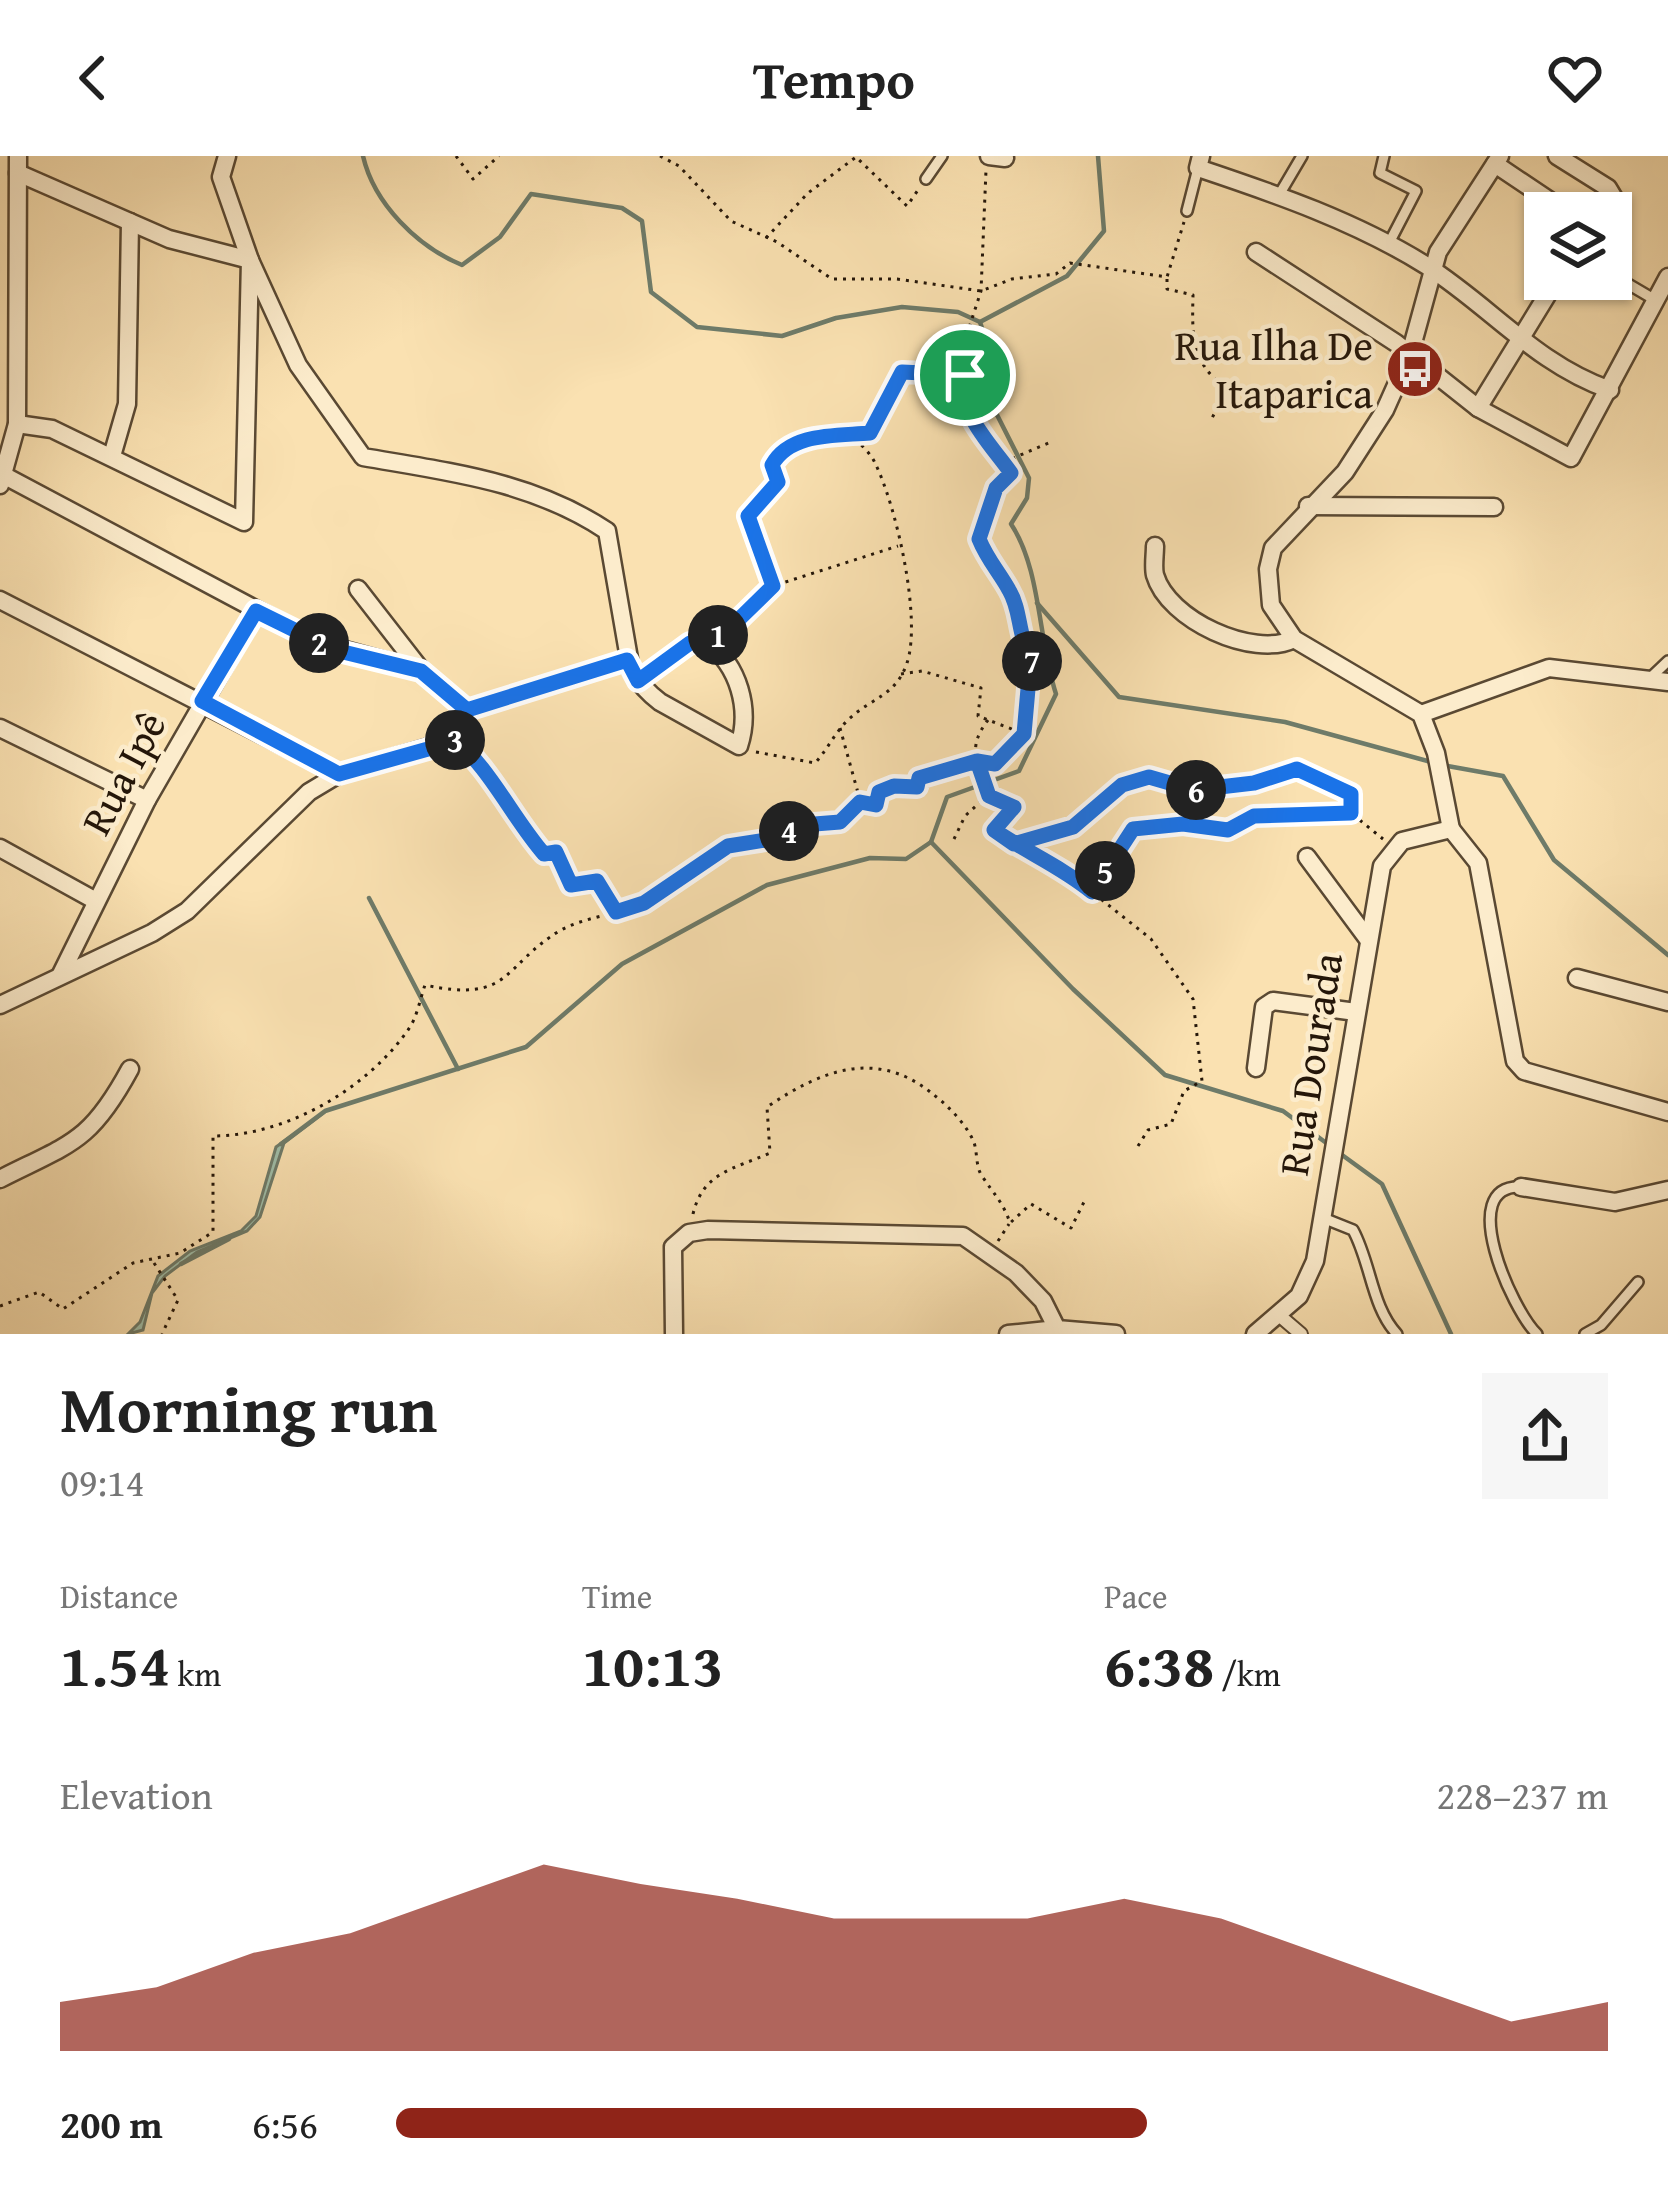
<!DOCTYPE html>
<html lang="en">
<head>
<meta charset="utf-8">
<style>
  :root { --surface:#fff; --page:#f6f6f6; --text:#222; --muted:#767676; --accent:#8f2418 }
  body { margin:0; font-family:"Gentium Book Plus",serif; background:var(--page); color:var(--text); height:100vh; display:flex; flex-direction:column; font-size:45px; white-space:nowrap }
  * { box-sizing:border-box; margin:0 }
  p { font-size:39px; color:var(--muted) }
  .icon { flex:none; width:66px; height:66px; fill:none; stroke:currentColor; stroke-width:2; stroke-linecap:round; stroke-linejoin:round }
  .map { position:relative; height:1178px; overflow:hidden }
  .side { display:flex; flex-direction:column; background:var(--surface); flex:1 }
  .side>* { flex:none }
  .buttons { position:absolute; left:1524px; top:36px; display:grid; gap:24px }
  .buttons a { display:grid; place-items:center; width:108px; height:108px; border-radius:0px; background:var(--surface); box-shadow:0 3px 9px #0004; font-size:60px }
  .pin { position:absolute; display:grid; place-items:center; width:102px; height:102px; color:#fff; margin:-51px; border:6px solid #fff; border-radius:50%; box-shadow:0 3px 12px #0007 }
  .km { position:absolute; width:60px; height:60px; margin:-30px; border-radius:50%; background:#222; color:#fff; font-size:33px; line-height:60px; text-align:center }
  .round { display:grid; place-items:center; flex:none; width:126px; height:126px; border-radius:0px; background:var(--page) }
  .summary { display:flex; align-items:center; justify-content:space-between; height:204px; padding:0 60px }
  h1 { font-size:66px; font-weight:800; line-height:90px }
  .metrics { display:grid; grid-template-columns:repeat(3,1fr); gap:18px; height:204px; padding:12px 60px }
  .metrics div { display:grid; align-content:center }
  .metrics b { font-size:60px; font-weight:800 }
  .metrics small { font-size:33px; font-weight:400 }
  .metrics p { font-size:33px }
  .chart { height:336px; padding:24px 60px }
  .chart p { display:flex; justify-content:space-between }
  .chart svg { width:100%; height:216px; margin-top:12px; fill:var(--accent); opacity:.7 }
  ul { padding:0 60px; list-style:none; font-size:39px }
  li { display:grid; grid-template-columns:192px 144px 1fr; align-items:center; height:90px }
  li i { height:30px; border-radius:15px; background:var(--accent) }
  header { display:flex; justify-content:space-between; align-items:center; height:156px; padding:0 60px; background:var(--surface); font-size:54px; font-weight:800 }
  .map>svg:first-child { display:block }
  .water { fill:#9fbea9; stroke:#6e7b69; stroke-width:3 }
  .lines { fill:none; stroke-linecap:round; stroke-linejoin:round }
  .stream { stroke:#6e7b69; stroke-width:4.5 }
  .service-casing { stroke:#5a4933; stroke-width:14 }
  .pedestrian-casing { stroke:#5a4933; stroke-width:16 }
  .minor-casing { stroke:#5a4933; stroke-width:21 }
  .path { stroke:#241609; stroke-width:3; stroke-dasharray:3 6; stroke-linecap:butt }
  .service { stroke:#fceccc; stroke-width:9 }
  .pedestrian { stroke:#fceccc; stroke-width:12 }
  .minor { stroke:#fceccc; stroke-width:16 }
  .route-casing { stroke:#fff; stroke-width:24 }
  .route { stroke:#1a73e8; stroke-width:15 }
  .labels { text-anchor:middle; stroke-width:9; stroke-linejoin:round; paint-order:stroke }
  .poi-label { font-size:42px; fill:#241609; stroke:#fceccc; text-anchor:end }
  .street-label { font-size:42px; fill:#241609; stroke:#fceccc }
</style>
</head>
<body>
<header><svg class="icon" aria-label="back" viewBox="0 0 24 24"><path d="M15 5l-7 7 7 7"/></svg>Tempo<svg class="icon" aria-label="heart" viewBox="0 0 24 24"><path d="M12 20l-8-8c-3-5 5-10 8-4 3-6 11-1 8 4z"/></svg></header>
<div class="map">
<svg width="1668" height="1178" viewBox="0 0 1668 1178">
  <rect width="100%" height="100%" fill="#fae1b1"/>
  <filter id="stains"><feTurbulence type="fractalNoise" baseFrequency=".00167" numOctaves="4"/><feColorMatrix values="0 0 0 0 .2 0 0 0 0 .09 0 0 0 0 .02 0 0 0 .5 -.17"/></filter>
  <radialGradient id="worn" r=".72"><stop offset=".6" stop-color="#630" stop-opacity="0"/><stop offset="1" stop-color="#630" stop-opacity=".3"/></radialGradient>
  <!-- water -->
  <polygon class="water" points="325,956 284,987 260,1061 247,1075 197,1096 165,1120 152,1137 143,1174 128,1178 140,1166 158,1120 190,1095 241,1075 256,1060 276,991"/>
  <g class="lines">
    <!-- stream -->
    <g class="stream">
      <path d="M 363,0 C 374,48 418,91 462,109 L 500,81 L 531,38 L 622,52 L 642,65 L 651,136 L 697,171 L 782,180 L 836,162 L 902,151 L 958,156 L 980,166 L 994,210 L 992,249 L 1029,322 L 1027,342 L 1011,368 C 1041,413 1038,483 1056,538 L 1019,615 L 947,641 L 931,686"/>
      <polyline points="980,166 1067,120 1104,75 1098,0"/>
      <polyline points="1037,447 1119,541 1285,566 1431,606"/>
      <polyline points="1442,609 1503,620 1554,704 1668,799"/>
      <polyline points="931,686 1073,833 1165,919 1283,955 1329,989"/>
      <polyline points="369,742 458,913"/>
      <polyline points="281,988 325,955 526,891 622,808 767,729 870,702 906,703 931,686"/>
      <polyline points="1338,996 1382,1028 1451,1178"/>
      <polyline points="181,1108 229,1083"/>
    </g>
    <defs>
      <g id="service">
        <polyline points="1384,0 1380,17 1416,35 1388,89"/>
        <polyline points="926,23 942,0"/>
        <polyline points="1279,39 1302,0"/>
        <polyline points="1187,55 1198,12"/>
        <polyline points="1611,118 1657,145"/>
        <polyline points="1649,523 1668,505"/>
        <path d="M 1521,1031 C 1455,1028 1512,1154 1537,1178"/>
        <path d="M 1323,1062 L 1353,1074 C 1371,1107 1372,1152 1397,1178"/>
        <polyline points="1585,1178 1601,1169 1638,1126"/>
      </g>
      <polyline id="pedestrian" points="1280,1160 1301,1178"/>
      <g id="minor">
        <polyline points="989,0 1005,2"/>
        <path d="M 1201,0 L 1198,12 C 1276,38 1357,66 1427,110 C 1491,151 1536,208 1610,234"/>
        <polyline points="1557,0 1608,32 1614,42 1603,57"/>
        <polyline points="1495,8 1568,57"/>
        <path d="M 18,17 L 169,83 L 250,104 L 298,209 L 363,301 C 449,316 532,325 607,375 L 631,514 C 639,527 648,537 660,546 L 739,590 C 751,553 739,510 707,486 L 690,487 L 638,525"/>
        <polyline points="1256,96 1396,187 1478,252 1571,302 1668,121"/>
        <polyline points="1478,252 1557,123"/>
        <polyline points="17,268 52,273 244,366 250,104 221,21 227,0"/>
        <polyline points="112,300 127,248 130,66"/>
        <polyline points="5,320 319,487 421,515 467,554 627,504"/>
        <polyline points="0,329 17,268 18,0"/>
        <polyline points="1308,350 1494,351"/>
        <path d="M 1155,390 C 1155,399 1153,411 1155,419 C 1168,464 1253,503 1294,483"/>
        <polyline points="358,433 421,514"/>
        <polyline points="0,444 339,618"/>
        <polyline points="1421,558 1549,512 1668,526"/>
        <polyline points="0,572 147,644"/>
        <polyline points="1451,673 1436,597 1421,558 1294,483 1271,449 1268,413 1273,392 1345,316 1385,254 1410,198 1438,96 1500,0"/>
        <polyline points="1451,673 1478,707 1515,905 1524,915 1668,956"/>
        <polyline points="0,692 96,745"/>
        <polyline points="1307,701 1367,782"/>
        <polyline points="61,818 147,644 256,455"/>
        <polyline points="1577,822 1668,846"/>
        <polyline points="0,849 152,777 187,755 309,636 339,618 439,588 467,554"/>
        <polyline points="1256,912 1264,851 1273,845 1356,856"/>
        <path d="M 0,1023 C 71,987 90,987 130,913"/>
        <polyline points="1521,1031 1615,1046 1668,1034"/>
        <polyline points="674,1178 673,1091 689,1077 708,1074 963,1080 1016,1117 1043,1145 1057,1173 1116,1178"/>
        <polyline points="1008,1178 1057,1173"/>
        <polyline points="1255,1178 1299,1140 1315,1105 1382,710 1402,685 1451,673"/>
      </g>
    </defs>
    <!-- service casing -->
    <use href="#service" class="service-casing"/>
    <!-- pedestrian casing -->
    <use href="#pedestrian" class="pedestrian-casing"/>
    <!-- minor casing -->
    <use href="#minor" class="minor-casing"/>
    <!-- path -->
    <g class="path">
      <polyline points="456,0 473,23 499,0"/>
      <polyline points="660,0 679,10 731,65 777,86 832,123 897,123 981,135 1012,123 1056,118 1070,107 1167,121 1184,66"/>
      <polyline points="766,82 808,37 856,1 907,50 918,34"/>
      <path d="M 1167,123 L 1167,133 L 1193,139 C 1192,181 1191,207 1227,233 L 1210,266"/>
      <polyline points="1004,306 1051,286"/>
      <path d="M 773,430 L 748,360 L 779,326 L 772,309 C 790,276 837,280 870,277 L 901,216 L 963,219"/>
      <polyline points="723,476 773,430 898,390"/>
      <polyline points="901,518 922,515 981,532 978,560 1022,577"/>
      <path d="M 988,564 C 965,594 979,607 989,640 L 1014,651 L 994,674 L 1090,735"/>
      <polyline points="840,572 860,644"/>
      <path d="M 461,588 C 476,600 478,613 488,628 C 506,652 524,675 544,698 L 556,696 L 571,729 L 597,725 L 616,756"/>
      <path d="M 756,596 L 815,607 C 828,593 835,576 849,563 C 871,542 896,540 907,507 C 922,462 896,349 875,307 C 870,296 859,287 851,279"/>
      <path d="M 862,646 L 876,649 L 879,636 L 894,630 L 917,631 L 919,623 L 954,608 L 995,607 L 1024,578 L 1032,499 C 1017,479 1022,456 1009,434 C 999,416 987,403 979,383 L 996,332 L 1011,317 L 982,282 L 963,231 L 967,178 L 981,135 L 986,14"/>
      <polyline points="954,683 965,660 987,640"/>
      <polyline points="1014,687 1073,671 1122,629 1149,621 1194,634 1254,627 1297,613 1351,638 1351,654"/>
      <polyline points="1138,990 1148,974 1171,968 1184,935 1202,925 1193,843 1151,783 1092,736 1133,673 1183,667 1228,674 1254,660 1351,657 1383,683"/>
      <path d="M 693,1058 C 703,1016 734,1013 770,997 L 767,951 C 820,915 874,893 929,935 C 945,947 964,965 973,984 C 978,995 975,1010 982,1020 C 993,1037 1003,1046 1010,1067 L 1031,1048 L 1071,1072 L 1084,1046"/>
      <polyline points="998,1085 1009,1068"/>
      <polyline points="154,1107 178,1144 162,1178"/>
      <path d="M 0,1150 L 39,1136 L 63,1153 L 133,1107 L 180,1097 L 213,1076 L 213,980 C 285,980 366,934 408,874 C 417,862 420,843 425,829 C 512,848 502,809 561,774 C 585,761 616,759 640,748 C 671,734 694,704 726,692 C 757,679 845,674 860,645"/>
    </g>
    <!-- service -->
    <use href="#service" class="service"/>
    <!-- pedestrian -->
    <use href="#pedestrian" class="pedestrian"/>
    <!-- minor -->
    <use href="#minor" class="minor"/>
  </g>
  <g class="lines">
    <defs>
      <path id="route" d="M 965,219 L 902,216 L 870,277 C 837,280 790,276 772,309 L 778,326 L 748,360 L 773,430 L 730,472 L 706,486 L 690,487 L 638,525 L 627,504 L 467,554 L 421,515 L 335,494 L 256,455 L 202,545 L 339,618 L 428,593 L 450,580 C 489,609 511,660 544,698 L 556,696 L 571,729 L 597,725 L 616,756 L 644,747 L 728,690 L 772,683 L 802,669 L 840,666 L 860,646 L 876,649 L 879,636 L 894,630 L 917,631 L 919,622 L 977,605 L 989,640 L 1014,651 L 994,674 C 1026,696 1062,711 1092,736 L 1133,673 L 1183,668 L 1228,674 L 1254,660 L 1351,657 L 1351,638 L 1297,613 L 1254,627 L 1194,634 L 1149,621 L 1122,629 L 1073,671 L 1014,688 L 994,674 L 1014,651 L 989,640 L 977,605 L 995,608 L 1024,578 L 1031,499 C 1017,479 1022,456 1009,434 C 999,416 987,403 979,383 L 996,332 L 1011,317 C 991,288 957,258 965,219"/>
    </defs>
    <!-- route casing -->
    <use href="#route" class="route-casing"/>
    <!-- route -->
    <use href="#route" class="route"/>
  </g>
  <!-- icons -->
  <defs>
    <symbol id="bus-disc" viewBox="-11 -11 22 22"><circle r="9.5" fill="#8f2418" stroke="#fceccc"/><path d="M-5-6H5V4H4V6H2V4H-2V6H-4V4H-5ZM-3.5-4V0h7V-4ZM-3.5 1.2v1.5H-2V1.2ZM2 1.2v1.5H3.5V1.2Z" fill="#fff"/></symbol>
  </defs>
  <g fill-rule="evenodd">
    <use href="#bus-disc" x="1382" y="180" width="66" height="66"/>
  </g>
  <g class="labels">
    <!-- poi labels -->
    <g class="poi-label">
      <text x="1373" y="204">Rua Ilha De<tspan x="1373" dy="48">Itaparica</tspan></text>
    </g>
    <!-- street labels -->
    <g class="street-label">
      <text transform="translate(123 617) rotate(-62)" y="15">Rua Ipê</text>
      <text transform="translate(1310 908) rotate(-81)" y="15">Rua Dourada</text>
    </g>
  </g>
  <rect width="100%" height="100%" filter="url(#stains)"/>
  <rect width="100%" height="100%" fill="url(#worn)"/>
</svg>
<div class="buttons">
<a><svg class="icon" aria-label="layers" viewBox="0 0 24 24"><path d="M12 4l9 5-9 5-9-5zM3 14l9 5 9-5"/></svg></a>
</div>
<div class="pin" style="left:965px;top:219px;background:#1e9e55"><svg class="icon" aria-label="arrive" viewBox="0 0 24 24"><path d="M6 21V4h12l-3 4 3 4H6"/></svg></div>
<b class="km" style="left:718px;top:479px">1</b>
<b class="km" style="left:319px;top:487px">2</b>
<b class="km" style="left:455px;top:584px">3</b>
<b class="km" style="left:789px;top:675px">4</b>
<b class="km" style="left:1105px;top:715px">5</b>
<b class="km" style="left:1196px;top:634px">6</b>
<b class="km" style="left:1032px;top:505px">7</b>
</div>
<section class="side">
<div class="summary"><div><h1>Morning run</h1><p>09:14</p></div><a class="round"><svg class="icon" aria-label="share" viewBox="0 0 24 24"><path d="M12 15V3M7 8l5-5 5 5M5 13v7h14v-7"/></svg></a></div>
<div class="metrics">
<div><p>Distance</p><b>1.54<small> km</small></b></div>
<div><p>Time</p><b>10:13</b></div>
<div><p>Pace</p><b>6:38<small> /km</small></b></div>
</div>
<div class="chart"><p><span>Elevation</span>228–237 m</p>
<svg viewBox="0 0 160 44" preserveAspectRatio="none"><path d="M0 44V34L10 31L20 24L30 20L40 13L50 6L60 10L70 13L80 17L90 17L100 17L110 13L120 17L130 24L140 31L150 38L160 34V44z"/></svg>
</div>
<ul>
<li><b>200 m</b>6:56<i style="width:62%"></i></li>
</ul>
</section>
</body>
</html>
